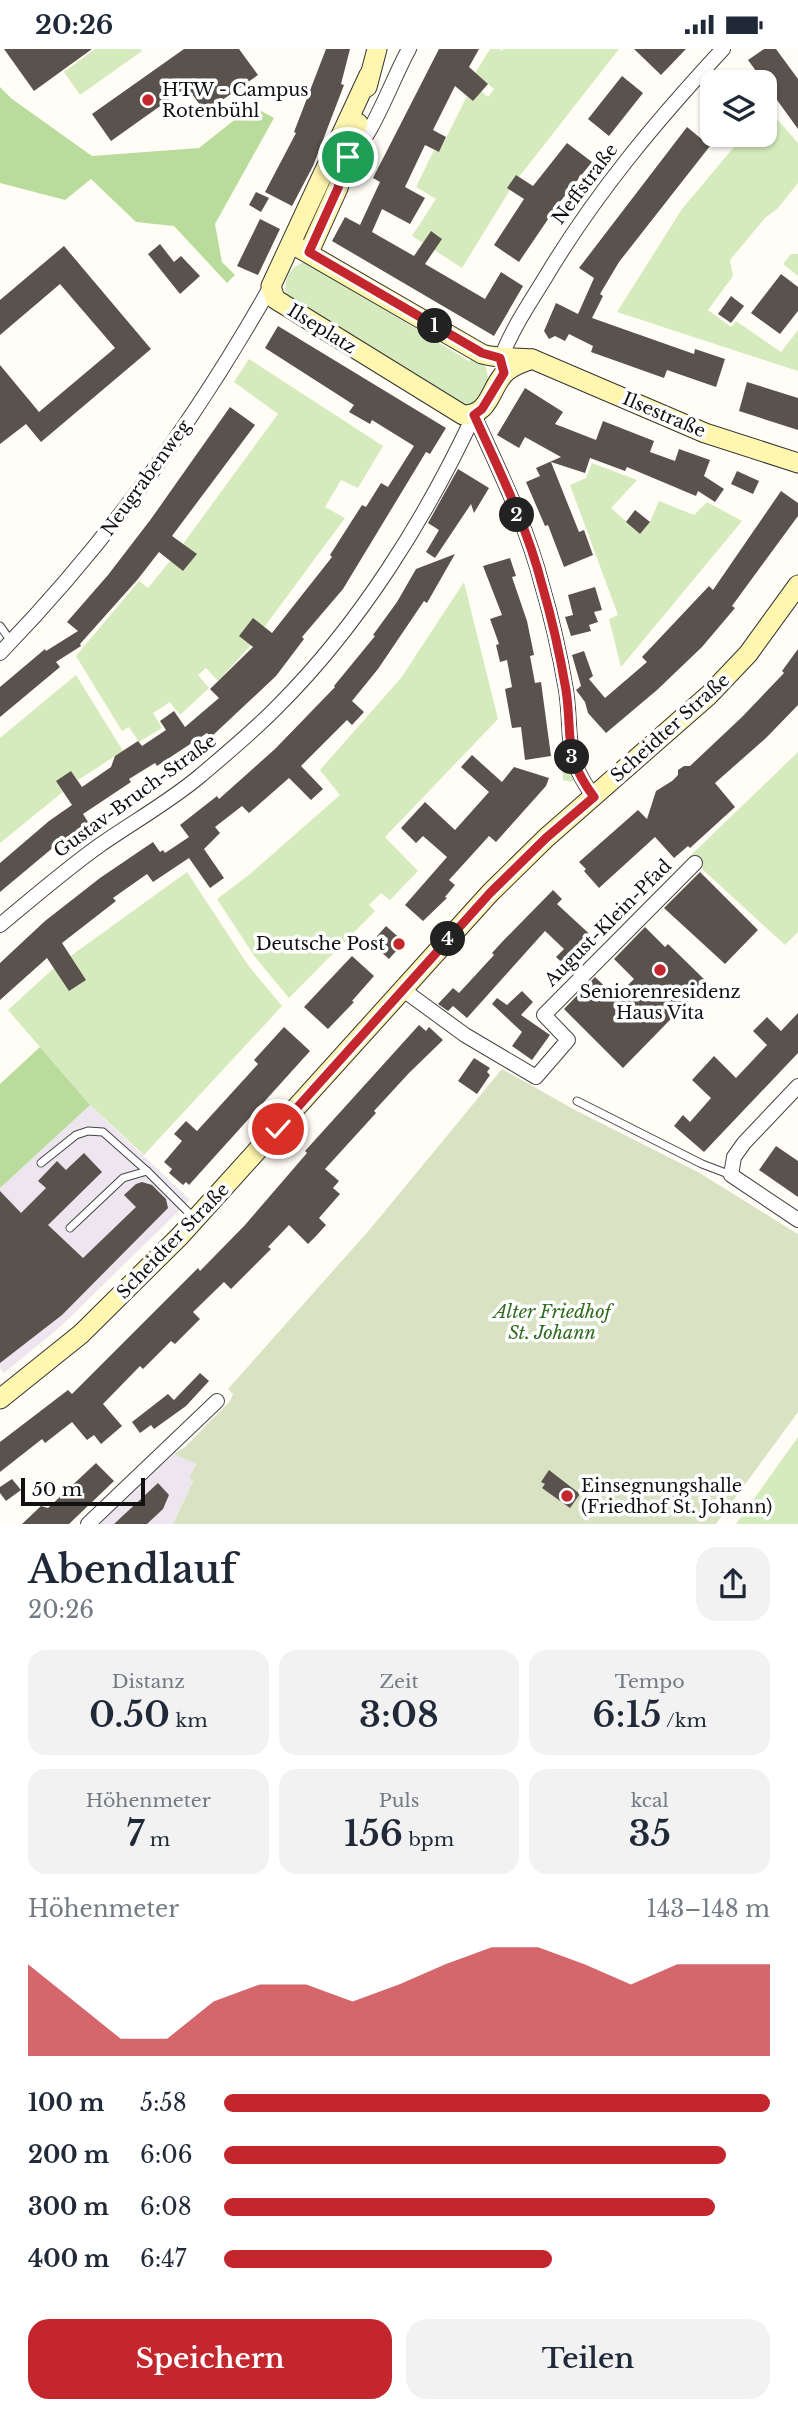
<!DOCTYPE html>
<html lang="de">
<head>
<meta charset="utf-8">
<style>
  :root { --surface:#fff; --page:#f2f2f3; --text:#1f2937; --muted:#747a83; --accent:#c4262e }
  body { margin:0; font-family:"Libre Baskerville",serif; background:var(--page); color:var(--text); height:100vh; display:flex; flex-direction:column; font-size:26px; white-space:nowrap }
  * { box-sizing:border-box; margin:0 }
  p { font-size:23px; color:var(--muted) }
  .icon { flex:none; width:38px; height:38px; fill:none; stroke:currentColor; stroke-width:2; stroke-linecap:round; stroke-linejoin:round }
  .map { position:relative; height:1475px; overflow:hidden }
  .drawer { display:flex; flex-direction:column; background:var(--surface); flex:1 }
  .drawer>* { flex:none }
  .tools { position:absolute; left:700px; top:21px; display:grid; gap:14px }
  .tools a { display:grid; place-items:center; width:77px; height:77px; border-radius:14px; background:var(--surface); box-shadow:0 2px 5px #0004; font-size:35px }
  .scale { position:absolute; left:21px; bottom:18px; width:124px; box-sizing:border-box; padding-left:7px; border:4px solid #111; border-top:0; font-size:19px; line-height:24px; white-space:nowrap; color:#111; -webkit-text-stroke:5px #fff; paint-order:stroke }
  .pin { position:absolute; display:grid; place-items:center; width:60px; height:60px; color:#fff; margin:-30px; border:4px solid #fff; border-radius:50%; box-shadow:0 2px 7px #0007 }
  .km { position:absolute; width:35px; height:35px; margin:-18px; border-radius:50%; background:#222; color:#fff; font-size:19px; line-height:35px; text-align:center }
  .round { display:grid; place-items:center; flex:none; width:74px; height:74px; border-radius:21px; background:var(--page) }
  .headline { display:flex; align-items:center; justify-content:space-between; height:119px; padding:0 28px }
  h1 { font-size:38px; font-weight:600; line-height:52px }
  .figures { display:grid; grid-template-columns:repeat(3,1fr); gap:10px; height:119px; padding:7px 28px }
  .figures div { display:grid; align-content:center; border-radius:18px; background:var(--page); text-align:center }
  .figures b { font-size:35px; font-weight:600 }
  .figures small { font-size:19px; font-weight:400 }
  .figures p { font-size:19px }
  .chart { height:196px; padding:14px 28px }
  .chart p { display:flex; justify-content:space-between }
  .chart svg { width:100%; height:126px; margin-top:7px; fill:var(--accent); opacity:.7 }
  .button { display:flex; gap:14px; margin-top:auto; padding:14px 28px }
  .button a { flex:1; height:80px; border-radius:21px; background:var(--accent); color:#fff; font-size:28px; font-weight:600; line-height:80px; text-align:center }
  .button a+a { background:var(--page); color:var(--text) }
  ul { padding:0 28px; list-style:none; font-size:23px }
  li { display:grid; grid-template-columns:112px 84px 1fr; align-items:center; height:52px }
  li i { height:18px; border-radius:9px; background:var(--accent) }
  .status { display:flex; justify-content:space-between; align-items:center; height:49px; padding:0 35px; background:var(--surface); direction:ltr }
  .status svg { height:19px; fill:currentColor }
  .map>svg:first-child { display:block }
  .industrial { fill:#eee6ef }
  .green { fill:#d5ebbd }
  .forest { fill:#b9dc9c }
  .cemetery { fill:#d9e3c4 }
  .building { fill:#5a524d }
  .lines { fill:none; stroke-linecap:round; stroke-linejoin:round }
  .service-casing { stroke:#444; stroke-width:9 }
  .minor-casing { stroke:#444; stroke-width:16 }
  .secondary-casing { stroke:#333; stroke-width:21 }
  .service { stroke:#fff; stroke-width:7 }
  .minor { stroke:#fff; stroke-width:14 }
  .secondary { stroke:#fff6b0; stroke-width:19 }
  .route-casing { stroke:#fff; stroke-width:14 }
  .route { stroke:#c4262e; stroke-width:9 }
  .poi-dot { fill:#c4262e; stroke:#fff; stroke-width:2.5 }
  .labels { text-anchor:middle; stroke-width:7; stroke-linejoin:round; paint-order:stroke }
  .poi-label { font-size:18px; fill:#111; stroke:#fff; text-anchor:start }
  .street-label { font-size:18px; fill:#111; stroke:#fff }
  .park-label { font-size:18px; font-style:italic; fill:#2f6b1f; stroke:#fff }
</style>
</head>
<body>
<div class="status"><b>20:26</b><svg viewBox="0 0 49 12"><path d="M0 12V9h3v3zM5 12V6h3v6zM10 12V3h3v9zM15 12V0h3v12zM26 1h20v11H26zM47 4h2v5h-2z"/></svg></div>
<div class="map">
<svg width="798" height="1475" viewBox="0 0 798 1475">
  <rect width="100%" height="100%" fill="#fffdf5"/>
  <!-- industrial -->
  <g class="industrial">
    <polygon points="90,1056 190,1151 59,1279 4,1324 0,1319 0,1139"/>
    <polygon points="174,1405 196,1414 189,1430 193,1431 173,1475 97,1475"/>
  </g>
  <!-- green -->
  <g class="green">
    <polygon points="95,0 140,0 142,2 80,46 64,23"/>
    <polygon points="490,0 500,0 501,2 504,0 619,0 519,128 516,126 507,139 510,141 462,219 434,201 442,190 431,182 423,194 412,187 436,150 416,138 434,101 439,103 467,47 473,52 481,42 488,48 494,40 475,24"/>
    <polygon points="767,59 798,94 798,134 778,159 765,169 730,211 733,227 708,261 731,278 736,272 781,303 798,281 798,322 617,263 682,160 744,86 765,86 765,62"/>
    <polygon points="791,205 798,205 798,227 783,215"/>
    <path d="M 306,213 L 469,312 L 474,310 L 486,318 L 489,335 L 474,355 L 462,357 L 286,247 C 284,231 288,217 306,213 Z"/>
    <polygon points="249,310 383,397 358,439 341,431 325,458 345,469 251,596 218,632 206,619 198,626 209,639 180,666 170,653 153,664 162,679 139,693 129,678 122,682 76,607 139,532 148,539 170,512 183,522 196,506 183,495 278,365 234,333"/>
    <polygon points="592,414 637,431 611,459 640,485 650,473 659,452 694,466 707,453 742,472 621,618 609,570 618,566 570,436 586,429"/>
    <polygon points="464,533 498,670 385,788 418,822 390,851 381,844 369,856 375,862 289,949 255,908 217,850 250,825 340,746 320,721 401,629"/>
    <polygon points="76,626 123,702 78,731 71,722 57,732 64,742 0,794 0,689"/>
    <polygon points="798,703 798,883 785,896 689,808"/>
    <polygon points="562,706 565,706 574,729 572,733 563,731"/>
    <polygon points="187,823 248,916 282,957 144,1106 90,1056 8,961 54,919"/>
    <polygon points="798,1388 798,1475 736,1475"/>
  </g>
  <!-- forest -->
  <g class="forest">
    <polygon points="0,38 12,50 92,107 199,99 252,57 274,69 215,175 222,213 235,226 227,234 174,177 136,173 91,130 65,151 0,134"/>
    <polygon points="40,998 90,1056 0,1139 0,1035"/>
  </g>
  <!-- cemetery -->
  <polygon class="cemetery" points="502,1020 575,1061 698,1123 798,1185 798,1363 716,1475 173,1475 193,1432 189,1429 196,1415 174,1405 185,1398 230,1352 233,1345 228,1340 371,1179"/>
  <!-- building -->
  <g class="building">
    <polygon points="4,0 92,0 34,42"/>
    <polygon points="184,0 239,0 258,26 205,63 187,38 111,92 92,65"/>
    <polygon points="326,0 350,0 341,35 344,36 313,117 292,157 265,143 296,84 294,83"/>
    <polygon points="439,0 479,0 469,18 488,35 473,52 455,37 433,81 446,88 439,103 425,96 405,138 425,149 410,175 382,160 372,183 414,207 431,182 442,190 425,215 485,250 501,223 523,237 494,287 332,192 345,168 360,176 380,133 373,129"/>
    <polygon points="634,0 686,0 661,26"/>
    <polygon points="764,0 776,0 798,30 798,80 748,11"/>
    <polygon points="622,27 643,44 609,87 588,70"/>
    <polygon points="687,78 710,97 619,213 600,245 603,247 592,269 694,305 695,300 725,310 716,338 667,321 664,329 591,303 593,297 569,285 565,292 555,287 549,290 544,282 556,254 578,265 594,229 579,219"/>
    <polygon points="567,94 592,113 559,154 519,213 494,196 524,150 507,139 516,126 533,137"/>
    <polygon points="256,143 269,149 261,163 249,156"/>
    <polygon points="260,170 280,180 258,226 237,217"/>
    <polygon points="160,195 174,213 181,207 200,227 180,245 148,205"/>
    <polygon points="64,197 151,300 41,393 26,375 0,395 0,316 39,363 115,299 60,235 0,286 0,251"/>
    <polygon points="781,225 798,238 798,262 780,285 751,264"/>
    <polygon points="731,247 744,257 731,274 718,265"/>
    <polygon points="278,277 446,379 430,405 426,403 343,540 302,588 304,590 276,627 211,688 207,684 157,717 155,714 129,730 131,733 83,765 88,773 55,797 0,843 0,814 49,772 72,756 56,732 71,722 82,738 111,718 115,707 138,692 142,697 166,681 160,672 174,662 185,678 219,649 210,640 253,598 239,587 253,569 272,584 332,508 330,506 362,456 366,458 381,434 388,438 414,397 372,371 370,375 349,363 354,356 265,299"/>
    <polygon points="747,333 798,349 798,381 739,362"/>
    <polygon points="525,339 563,363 555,375 596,391 603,372 654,392 650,403 675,412 679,400 710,411 704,427 724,440 715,453 698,442 696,447 627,418 625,422 590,409 585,424 551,413 579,483 584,481 593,506 564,518 548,476 545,477 526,433 540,427 536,419 561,408 525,388 519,399 497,386"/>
    <polygon points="230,358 255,376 172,487 197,505 183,522 159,503 138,530 80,595 81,597 56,613 60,618 0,668 0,638 45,600 46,602 78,582 67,573 108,526 151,470"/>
    <polygon points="458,420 489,439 474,464 471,455 435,509 426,503 439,481 428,474"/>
    <polygon points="737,422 759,432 753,445 731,435"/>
    <polygon points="781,442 798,454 798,467 732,557 735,559 702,598 657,641 606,684 588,664 585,653 576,641 581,637 572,606 584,602 593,627 589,630 605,649 647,613 642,608 709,537 713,541"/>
    <polygon points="635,461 650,473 640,485 626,473"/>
    <polygon points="455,505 427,554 424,552 378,620 352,652 364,663 352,676 347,671 301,717 323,740 311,751 289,729 249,764 242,757 215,778 220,784 204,800 224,829 210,839 189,809 153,833 147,825 113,849 116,852 62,894 86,931 69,942 47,909 0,951 0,914 45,872 100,829 153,793 160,803 163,801 165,804 189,788 180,776 217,747 219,750 275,700 335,638 334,637 375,587 373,586 397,553 416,520"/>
    <polygon points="510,509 516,527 512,528 527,572 534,606 530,607 535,634 541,633 551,707 525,711 521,678 512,679 505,640 512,638 507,611 500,613 496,596 499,595 490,570 502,566 483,517"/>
    <polygon points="595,538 602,561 594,563 598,573 589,576 591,582 571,587 565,568 573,566 568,546"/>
    <polygon points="798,600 798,656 766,689 715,734 735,758 690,799 688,797 674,809 655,788 599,839 584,822 586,820 579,813 638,761 647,770 656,742 672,732 678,726 678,721 684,717 690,717 742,668 784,624 782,622"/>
    <polygon points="472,706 502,733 514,718 549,729 546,737 496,793 489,787 449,831 455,836 445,848 447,849 423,872 405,856 447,808 423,787 416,794 401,779 425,753 455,781 489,743 461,718"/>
    <polygon points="700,823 758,881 725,915 664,859"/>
    <polygon points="553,841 562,850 557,855 596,891 577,910 582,914 573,924 556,908 564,900 545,882 467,969 453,957 448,962 438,955 453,939 459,944 494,906 492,904 502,893"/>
    <polygon points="386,877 404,893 389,910 371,894"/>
    <polygon points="645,878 665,898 668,895 707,933 623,1019 564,960 595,928 616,948 634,930 614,910"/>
    <polygon points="352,907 374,927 352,952 354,953 328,980 304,958"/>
    <polygon points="522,942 533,953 521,966 550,986 532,1011 512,997 522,983 492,955 497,949 507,956"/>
    <polygon points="798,964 798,1004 704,1103 674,1077 683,1066 690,1073 711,1049 692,1031 714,1007 736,1029 767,996 753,982 767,968 781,982"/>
    <polygon points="419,976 426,982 429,978 443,991 409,1024 374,1062 376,1064 325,1120 339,1132 333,1139 340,1145 319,1169 326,1176 317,1186 308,1195 289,1176 268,1198 271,1200 231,1240 224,1233 193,1263 200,1270 175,1295 171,1292 143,1320 140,1317 103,1355 122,1377 101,1395 94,1386 87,1391 72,1373 45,1394 42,1390 0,1423 0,1393 68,1341 72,1345 198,1219 200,1222 245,1176 307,1104 305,1102"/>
    <polygon points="284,978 310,1002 189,1136 186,1133 183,1136 169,1124 172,1120 164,1113 182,1092 174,1085 186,1072 197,1082 258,1015 254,1011"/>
    <polygon points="474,1009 490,1019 487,1023 490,1026 477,1045 458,1032"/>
    <polygon points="776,1097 798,1112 798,1148 759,1121"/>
    <polygon points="84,1104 102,1123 48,1176 83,1209 136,1158 124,1146 136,1135 142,1133 152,1136 166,1150 168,1159 62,1266 0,1314 0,1142 21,1164 46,1139 38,1132 57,1112 66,1121"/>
    <polygon points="200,1324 209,1332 186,1357 154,1380 151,1376 140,1384 132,1373 168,1345 174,1351"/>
    <polygon points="96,1414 114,1432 69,1475 22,1475 41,1457 48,1459"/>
    <polygon points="549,1421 580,1445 570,1459 542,1439 545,1435 541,1433"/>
    <polygon points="12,1430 21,1441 6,1452 0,1444 0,1438"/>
    <polygon points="158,1434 169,1446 163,1460 147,1475 114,1475"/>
  </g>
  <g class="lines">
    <defs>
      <g id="service">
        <polyline points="0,577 11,592"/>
        <polyline points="577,1052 702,1115 731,1126"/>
        <polyline points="41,1114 76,1086 88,1082 103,1083 147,1122 194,1169"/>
        <polyline points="70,1179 123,1129 147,1122"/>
      </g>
      <g id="minor">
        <path d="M 349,107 C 370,94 394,26 409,0"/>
        <path d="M 501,309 C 512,280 529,255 545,229 C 595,145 657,71 723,0"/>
        <path d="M 474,366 C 499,421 527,477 542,536 C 552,570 560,606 566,641 C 573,688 562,705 594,748"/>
        <path d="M 0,604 C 106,495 196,370 271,237"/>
        <path d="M 0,876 C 33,849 65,821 100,796 C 133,773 169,753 200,727 C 227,704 255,681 279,656 C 360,575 426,469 474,366"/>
        <polyline points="402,940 465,986 536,1028 568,991 544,966 695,814"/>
        <polyline points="798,1037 744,1094 734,1108 731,1126 798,1171"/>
        <polyline points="88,1475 217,1352"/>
      </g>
      <g id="secondary">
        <path d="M 369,26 L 271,237 L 275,250 L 463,366 C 489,366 489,343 503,326 C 510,317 522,314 532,310"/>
        <polyline points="367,38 377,0"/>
        <path d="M 292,195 L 482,305 C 499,310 515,308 532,310 L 705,384 L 798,414"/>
        <polyline points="309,203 338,139 358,74"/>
        <polyline points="0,1350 81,1285 180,1187 490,844 546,789 709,646 748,605 798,536"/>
      </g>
    </defs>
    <!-- service casing -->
    <use href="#service" class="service-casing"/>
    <!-- minor casing -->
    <use href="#minor" class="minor-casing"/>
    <!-- secondary casing -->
    <use href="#secondary" class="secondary-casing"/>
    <!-- service -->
    <use href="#service" class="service"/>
    <!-- minor -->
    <use href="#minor" class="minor"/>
    <!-- secondary -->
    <use href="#secondary" class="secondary"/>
  </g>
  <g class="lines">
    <defs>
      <path id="route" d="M 278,1080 L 490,844 L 546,789 L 594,748 C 562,705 573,688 566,641 C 560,606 552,570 542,536 C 527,477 499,421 474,366 L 482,360 L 504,324 L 500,309 L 482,304 L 309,203 L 338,139 L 348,108"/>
    </defs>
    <!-- route casing -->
    <use href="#route" class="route-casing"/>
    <!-- route -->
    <use href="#route" class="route"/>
  </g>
  <!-- markers -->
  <g class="poi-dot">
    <circle cx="148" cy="51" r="7"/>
    <circle cx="399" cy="895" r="7"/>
    <circle cx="660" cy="921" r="7"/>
    <circle cx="567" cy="1447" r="7"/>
  </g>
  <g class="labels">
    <!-- poi labels -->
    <g class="poi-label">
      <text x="162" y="47">HTW - Campus<tspan x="162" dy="21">Rotenbühl</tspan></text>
      <text x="385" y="901" text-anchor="end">Deutsche Post</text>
      <text x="660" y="949" text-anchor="middle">Seniorenresidenz<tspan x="660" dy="21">Haus Vita</tspan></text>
      <text x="581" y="1443">Einsegnungshalle<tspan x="581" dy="21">(Friedhof St. Johann)</tspan></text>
    </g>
    <!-- street labels -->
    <g class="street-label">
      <text transform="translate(585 135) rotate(-53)" y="6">Neffstraße</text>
      <text transform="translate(322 280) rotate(32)" y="6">Ilseplatz</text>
      <text transform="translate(664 366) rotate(23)" y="6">Ilsestraße</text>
      <text transform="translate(146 429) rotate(-54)" y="6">Neugrabenweg</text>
      <text transform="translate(670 679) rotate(-42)" y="6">Scheidter Straße</text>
      <text transform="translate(135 747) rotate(-36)" y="6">Gustav-Bruch-Straße</text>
      <text transform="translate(608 874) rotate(-45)" y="6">August-Klein-Pfad</text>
      <text transform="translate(173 1192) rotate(-46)" y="6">Scheidter Straße</text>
    </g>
    <!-- park labels -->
    <g class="park-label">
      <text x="552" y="1269">Alter Friedhof<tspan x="552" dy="21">St. Johann</tspan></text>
    </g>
  </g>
</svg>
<div class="tools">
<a><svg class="icon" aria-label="layers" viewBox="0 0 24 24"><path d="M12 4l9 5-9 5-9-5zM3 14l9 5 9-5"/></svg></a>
</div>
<div class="scale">50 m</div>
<div class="pin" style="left:348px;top:108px;background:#1e9e55"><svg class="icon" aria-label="arrive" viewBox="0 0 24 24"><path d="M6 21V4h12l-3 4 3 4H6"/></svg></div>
<div class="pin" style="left:278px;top:1080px;background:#d93025"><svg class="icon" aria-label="check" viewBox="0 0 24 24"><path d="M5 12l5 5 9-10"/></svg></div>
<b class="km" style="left:435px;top:277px">1</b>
<b class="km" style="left:517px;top:466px">2</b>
<b class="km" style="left:572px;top:708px">3</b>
<b class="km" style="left:448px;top:890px">4</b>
</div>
<section class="drawer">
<div class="headline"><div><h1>Abendlauf</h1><p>20:26</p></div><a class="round"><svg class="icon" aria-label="share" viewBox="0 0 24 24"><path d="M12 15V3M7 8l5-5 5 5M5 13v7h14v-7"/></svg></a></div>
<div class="figures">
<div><p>Distanz</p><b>0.50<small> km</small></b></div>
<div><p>Zeit</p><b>3:08</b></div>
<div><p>Tempo</p><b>6:15<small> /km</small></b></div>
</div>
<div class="figures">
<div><p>Höhenmeter</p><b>7<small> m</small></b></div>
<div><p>Puls</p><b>156<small> bpm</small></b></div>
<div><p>kcal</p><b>35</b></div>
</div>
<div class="chart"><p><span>Höhenmeter</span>143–148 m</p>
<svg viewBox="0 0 160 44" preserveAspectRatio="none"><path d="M0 44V12L10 25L20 38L30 38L40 25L50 19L60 19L70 25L80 19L90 12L100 6L110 6L120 12L130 19L140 12L150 12L160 12V44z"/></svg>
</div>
<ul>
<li><b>100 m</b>5:58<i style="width:100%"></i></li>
<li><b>200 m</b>6:06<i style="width:92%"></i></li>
<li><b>300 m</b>6:08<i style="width:90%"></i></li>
<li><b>400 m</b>6:47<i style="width:60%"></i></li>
</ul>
<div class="button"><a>Speichern</a><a>Teilen</a></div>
</section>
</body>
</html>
